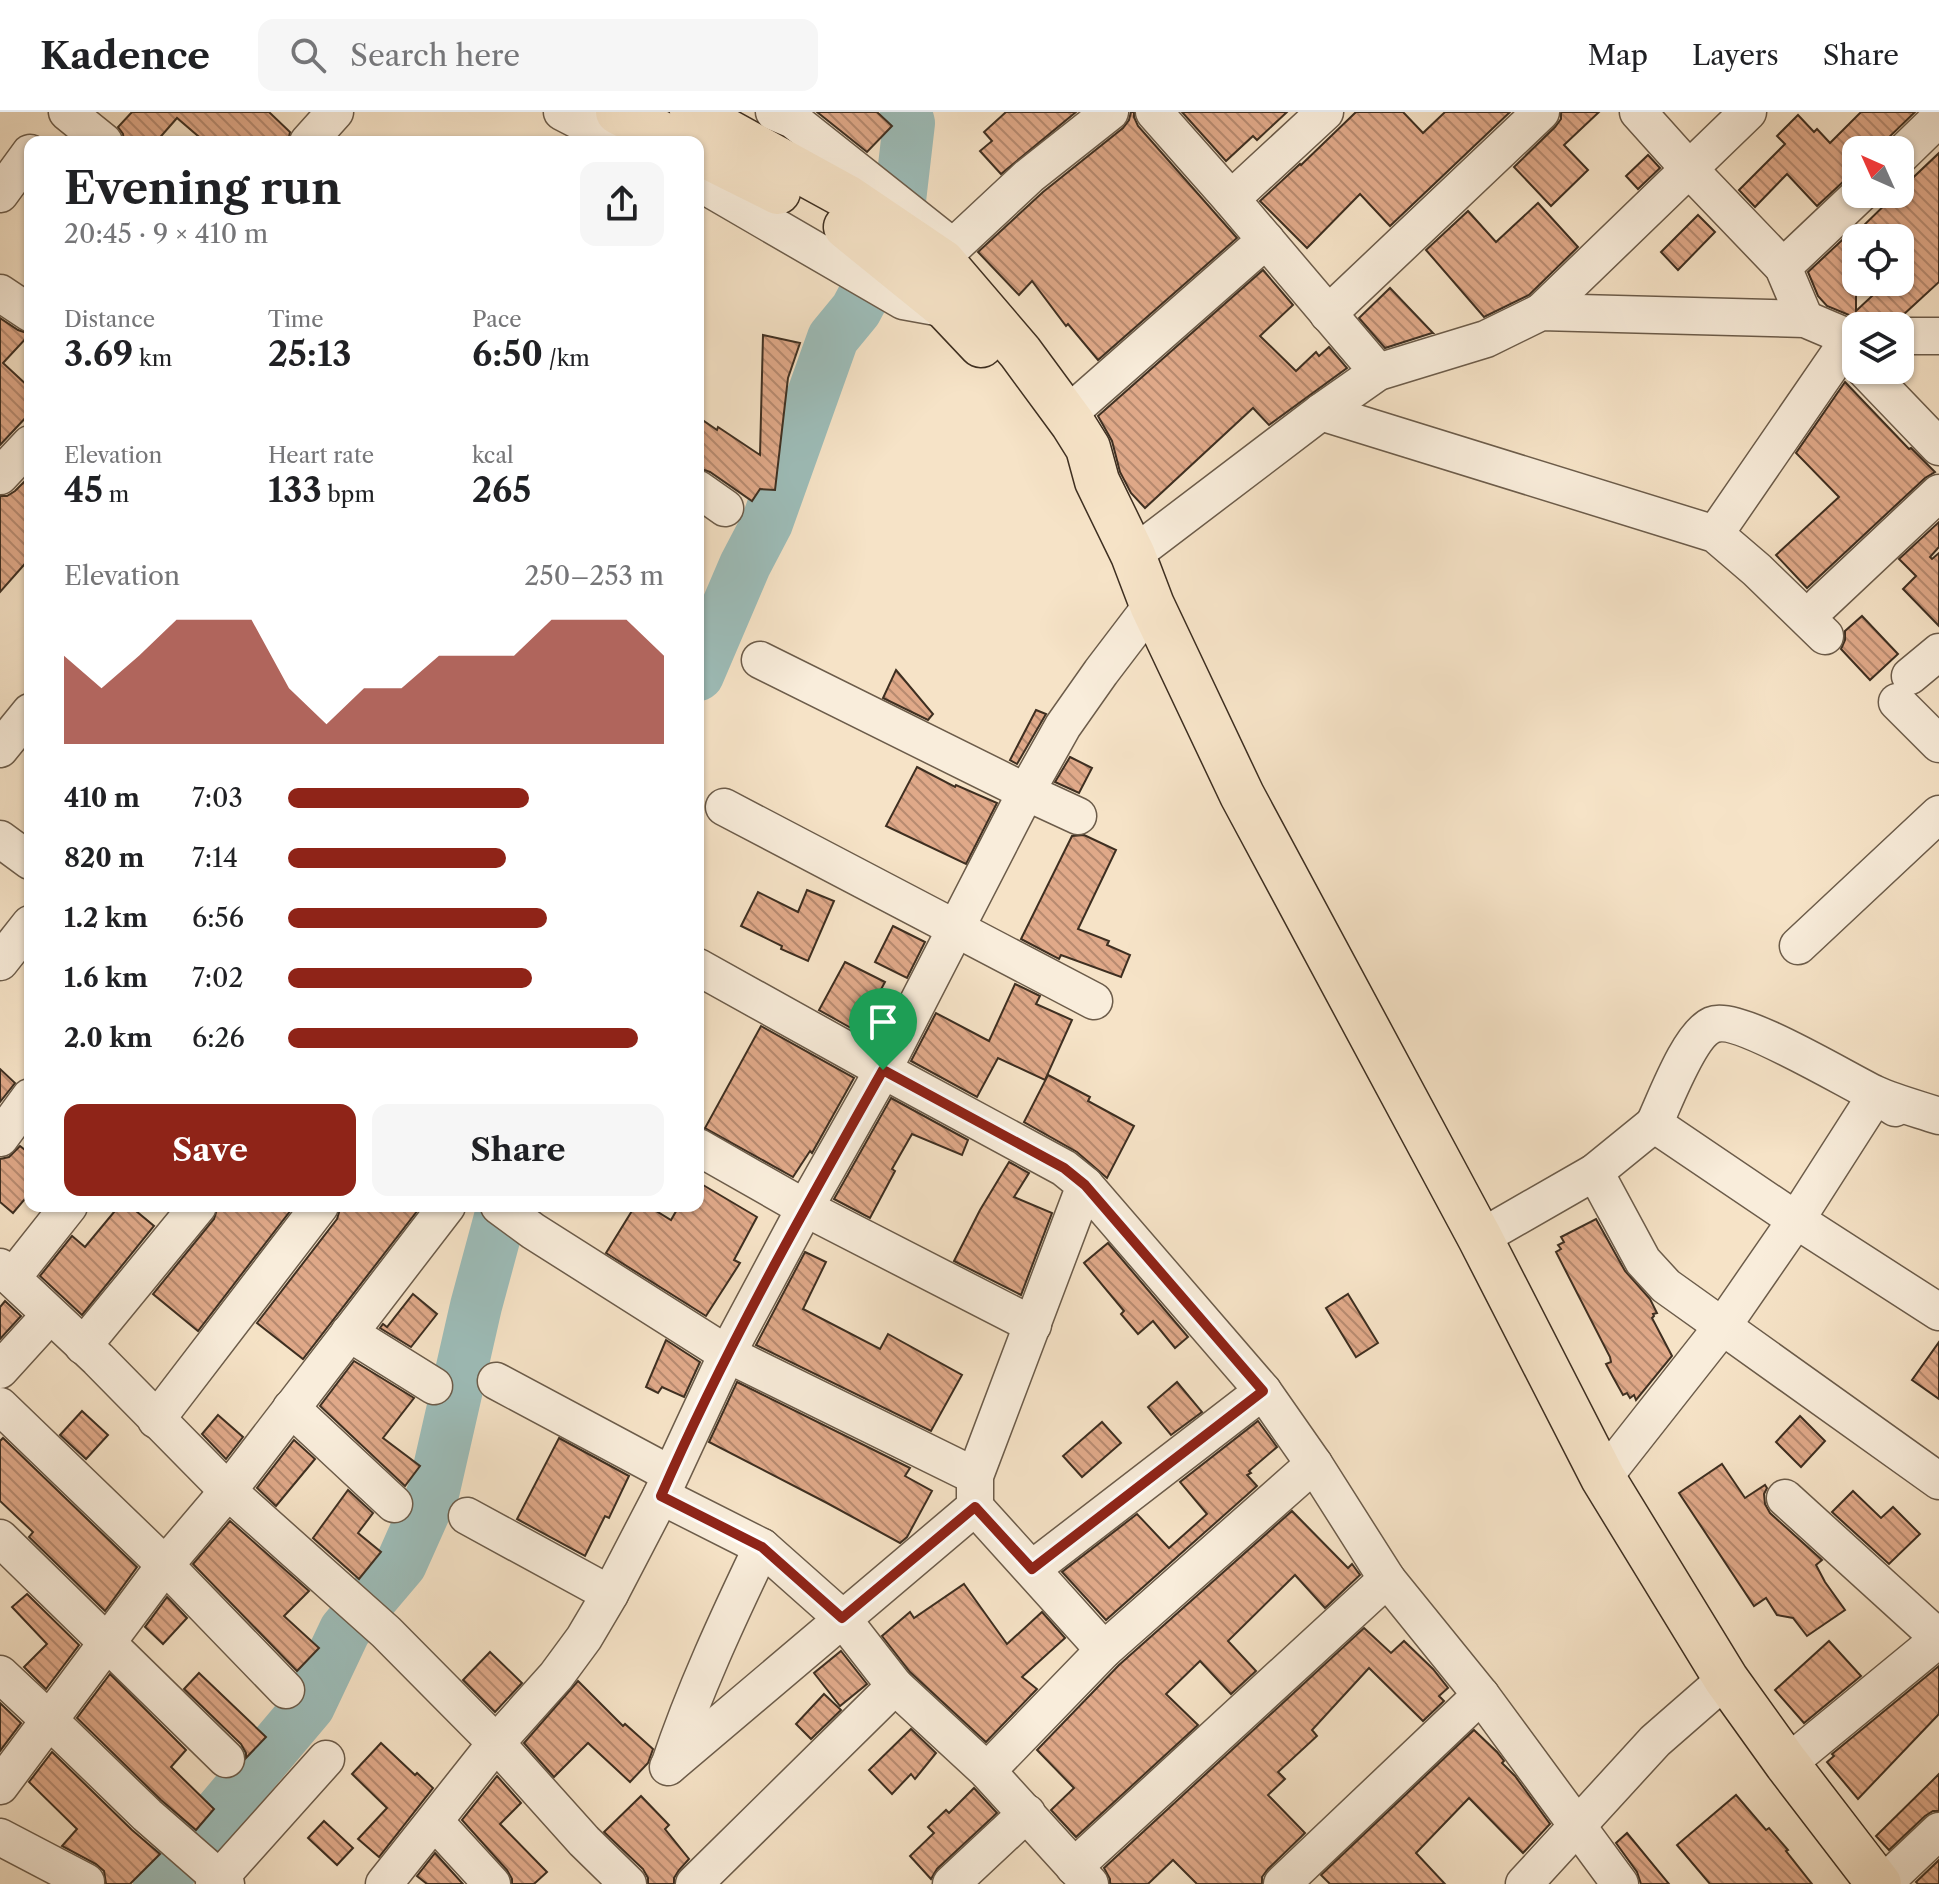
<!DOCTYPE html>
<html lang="en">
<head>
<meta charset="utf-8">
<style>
  :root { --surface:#fff; --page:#f6f6f6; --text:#202124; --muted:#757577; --line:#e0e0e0; --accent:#8f2418 }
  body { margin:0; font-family:"Libre Caslon Text",serif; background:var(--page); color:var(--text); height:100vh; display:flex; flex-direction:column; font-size:30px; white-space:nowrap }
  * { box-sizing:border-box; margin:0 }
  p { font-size:26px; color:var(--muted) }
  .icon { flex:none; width:44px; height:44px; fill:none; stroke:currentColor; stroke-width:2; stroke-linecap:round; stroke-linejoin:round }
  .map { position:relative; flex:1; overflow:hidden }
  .panel { position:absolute; left:24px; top:24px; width:680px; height:1076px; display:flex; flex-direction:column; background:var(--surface); border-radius:16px; box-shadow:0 2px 6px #0004 }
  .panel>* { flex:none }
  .needle { width:52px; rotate:315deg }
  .tools { position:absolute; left:1842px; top:24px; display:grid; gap:16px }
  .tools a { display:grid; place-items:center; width:72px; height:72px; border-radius:16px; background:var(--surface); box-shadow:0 2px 6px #0004; font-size:40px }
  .pin { position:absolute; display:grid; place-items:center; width:68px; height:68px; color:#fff; margin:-82px -34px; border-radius:50% 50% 50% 0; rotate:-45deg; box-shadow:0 0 8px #0007 }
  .pin .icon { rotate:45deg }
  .round { display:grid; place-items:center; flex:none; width:84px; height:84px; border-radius:16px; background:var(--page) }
  .summary { display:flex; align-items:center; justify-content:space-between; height:136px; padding:0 40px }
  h1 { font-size:44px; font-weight:700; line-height:60px }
  .stats { display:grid; grid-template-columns:repeat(3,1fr); gap:12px; height:136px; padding:8px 40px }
  .stats div { display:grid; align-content:center }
  .stats b { font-size:34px; font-weight:700 }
  .stats small { font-size:22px; font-weight:400 }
  .stats p { font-size:22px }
  .chart { height:224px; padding:16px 40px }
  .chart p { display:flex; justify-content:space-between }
  .chart svg { width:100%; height:144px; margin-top:8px; fill:var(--accent); opacity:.7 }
  .action { display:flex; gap:16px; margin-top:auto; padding:16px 40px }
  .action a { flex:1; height:92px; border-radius:16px; background:var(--accent); color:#fff; font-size:32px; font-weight:700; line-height:92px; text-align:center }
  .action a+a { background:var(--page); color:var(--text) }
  ul { padding:0 40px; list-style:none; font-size:26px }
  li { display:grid; grid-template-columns:128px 96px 1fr; align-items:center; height:60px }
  li i { height:20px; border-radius:10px; background:var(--accent) }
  header { display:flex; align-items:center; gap:48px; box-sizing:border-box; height:112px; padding:0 40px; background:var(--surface); border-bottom:2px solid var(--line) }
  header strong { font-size:38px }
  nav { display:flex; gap:44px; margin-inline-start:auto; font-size:28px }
  .search { width:560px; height:72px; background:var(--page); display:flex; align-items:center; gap:20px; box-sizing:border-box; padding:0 28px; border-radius:16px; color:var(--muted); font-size:30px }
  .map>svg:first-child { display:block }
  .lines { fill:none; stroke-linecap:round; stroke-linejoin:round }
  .river { stroke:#9dbdb9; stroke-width:52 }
  .building { fill:url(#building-back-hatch); stroke:#3e2f21; stroke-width:2; fill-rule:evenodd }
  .minor-casing { stroke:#6c5c4a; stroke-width:39 }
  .major-casing { stroke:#3e2f21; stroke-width:47 }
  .minor { stroke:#f9eddb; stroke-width:36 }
  .major { stroke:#f6e3c7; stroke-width:44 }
  .route-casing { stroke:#fff; stroke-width:16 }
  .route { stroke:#8f2418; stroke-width:10 }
</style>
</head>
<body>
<header>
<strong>Kadence</strong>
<div class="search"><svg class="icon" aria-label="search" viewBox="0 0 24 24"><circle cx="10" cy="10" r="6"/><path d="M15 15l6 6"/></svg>Search here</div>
<nav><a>Map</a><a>Layers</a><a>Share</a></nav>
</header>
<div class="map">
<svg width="1939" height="1772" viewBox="0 0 1939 1772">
  <defs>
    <pattern id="building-back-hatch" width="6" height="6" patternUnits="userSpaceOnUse" patternTransform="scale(2)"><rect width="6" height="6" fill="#e0a989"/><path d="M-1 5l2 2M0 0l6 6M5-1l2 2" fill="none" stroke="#b78a70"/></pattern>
  </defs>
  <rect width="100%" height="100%" fill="#f6e3c7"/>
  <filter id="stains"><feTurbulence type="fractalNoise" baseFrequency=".0025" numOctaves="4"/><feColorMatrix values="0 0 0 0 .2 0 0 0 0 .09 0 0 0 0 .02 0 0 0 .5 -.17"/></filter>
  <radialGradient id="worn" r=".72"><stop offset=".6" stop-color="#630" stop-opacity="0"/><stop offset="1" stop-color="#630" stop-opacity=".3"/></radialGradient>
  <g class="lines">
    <!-- river -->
    <g class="river">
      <polyline points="698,563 745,453 767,411 833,226 856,198 896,123 909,11 906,0"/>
      <polyline points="159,1772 309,1594 345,1518 401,1452 434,1378 476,1194 503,1094"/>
    </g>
  </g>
  <!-- building -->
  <g class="building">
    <polygon points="132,0 269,0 290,20 288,30 205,30 177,6 156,30 124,30 123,22 118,15"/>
    <polygon points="817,0 877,0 892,14 867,40"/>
    <polygon points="1006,0 1076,0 1001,62 980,39 992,29 984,20"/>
    <polygon points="1131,0 1134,0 1134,5 1138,14 1237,126 1098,248 1068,212 1066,214 1032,169 1019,183 978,140 1043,80 1123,16 1129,8"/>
    <polygon points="1182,0 1287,0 1257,28 1253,24 1226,49"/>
    <polygon points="1356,0 1403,0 1423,21 1445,0 1510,0 1390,114 1360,82 1307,136 1260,89 1300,52 1301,53"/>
    <polygon points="1561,0 1599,0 1564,33 1588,58 1551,94 1514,55 1555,15 1561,7"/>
    <polygon points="1861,0 1915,0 1885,29 1880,38 1856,38 1856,62 1846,67 1817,94 1787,62 1755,95 1739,78 1785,32 1777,24 1798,3 1814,20 1817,17 1830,31"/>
    <path d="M 1939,41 L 1939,170 L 1903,203 L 1890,206 L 1882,214 L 1874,214 L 1866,206 L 1849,203 L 1827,194 L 1818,184 L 1808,160 L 1856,115 L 1856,121 L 1896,82 L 1900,82 L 1900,78 ZM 1856,126 L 1900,126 L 1900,170 L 1887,170 L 1856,199 Z"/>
    <polygon points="1648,43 1660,56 1638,77 1626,64"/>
    <polygon points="1538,91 1578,135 1529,183 1484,205 1426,138 1468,99 1496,130"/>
    <polygon points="1698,103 1715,120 1678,158 1661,140"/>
    <polygon points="1263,158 1293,193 1260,224 1296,259 1316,240 1319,244 1329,235 1347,256 1269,313 1253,296 1145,396 1131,381 1120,360 1112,329 1098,304"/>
    <polygon points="1390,176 1433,221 1432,221 1385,236 1359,206"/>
    <polygon points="0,206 18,218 30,222 3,251 30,276 30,301 0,333"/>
    <polygon points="763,223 800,231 788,266 775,378 760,377 752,389 710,360 698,356 698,305 717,318 718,315 760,343"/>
    <polygon points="1845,270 1909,337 1911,336 1935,360 1925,366 1807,476 1776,443 1839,385 1796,341"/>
    <polygon points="26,368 30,373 30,446 0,480 0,384 7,384 15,379"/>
    <polygon points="1939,410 1939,435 1930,445 1932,447 1939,441 1939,514 1903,477 1916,464 1899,447"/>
    <polygon points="1862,504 1898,542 1870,568 1841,537 1845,528 1845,519"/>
    <polygon points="896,558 933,602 928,608 883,586"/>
    <polygon points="1036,598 1046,602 1017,652 1010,648"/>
    <polygon points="1070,645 1092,656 1079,681 1055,670"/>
    <polygon points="917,655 955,675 956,673 997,691 966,752 886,714"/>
    <polygon points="1084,723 1116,738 1078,817 1109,829 1107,833 1130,843 1121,865 1061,843 1059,847 1021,827 1072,724"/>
    <polygon points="807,778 834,789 808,849 781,837 782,834 741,814 758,780 798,800"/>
    <polygon points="893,814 925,830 907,866 875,850"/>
    <polygon points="845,850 885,870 858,920 819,898"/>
    <polygon points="1015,872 1040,884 1036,892 1072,908 1045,968 998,946 977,985 911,949 936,901 989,929"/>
    <polygon points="761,914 854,966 812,1041 810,1039 793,1065 705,1016"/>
    <polygon points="0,957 15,971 0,990"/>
    <polygon points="1048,963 1090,985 1088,989 1134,1014 1107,1066 1077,1040 1024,1010"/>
    <polygon points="891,986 968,1028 962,1043 912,1022 892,1057 895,1059 870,1106 834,1087"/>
    <polygon points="20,1034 30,1042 30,1081 13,1101 0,1090 0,1047 9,1045"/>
    <polygon points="1009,1050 1029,1061 1014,1085 1052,1101 1021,1183 954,1149 980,1098"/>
    <polygon points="698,1070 757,1105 734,1148 740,1151 706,1204 606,1141 635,1094 648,1094 671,1108 679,1094 698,1094"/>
    <polygon points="119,1094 130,1094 154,1114 82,1203 40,1164 72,1124 85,1135"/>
    <polygon points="218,1094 294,1094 198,1219 153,1182 214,1107"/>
    <polygon points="341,1094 421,1094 303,1247 257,1211 337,1107"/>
    <polygon points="1596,1107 1625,1159 1650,1187 1657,1201 1653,1202 1654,1204 1652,1206 1672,1244 1636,1288 1634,1283 1630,1286 1627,1281 1623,1283 1613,1265 1606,1252 1611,1250 1610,1245 1556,1140 1561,1137 1558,1133 1564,1130 1561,1125"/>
    <polygon points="1108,1131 1188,1225 1175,1236 1153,1209 1138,1222 1121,1202 1124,1199 1084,1151"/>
    <polygon points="805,1140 826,1150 803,1197 880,1237 888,1222 962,1263 931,1319 756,1233"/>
    <polygon points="413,1182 437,1202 411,1235 380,1216 383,1212 387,1215"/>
    <polygon points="1348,1182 1378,1231 1356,1245 1326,1196"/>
    <polygon points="5,1189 21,1204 0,1227 0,1195"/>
    <polygon points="666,1228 700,1250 684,1285 662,1275 658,1281 646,1275"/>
    <polygon points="1939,1230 1939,1287 1912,1268"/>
    <polygon points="354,1249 414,1286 383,1326 420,1354 405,1374 320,1294"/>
    <polygon points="737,1270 910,1356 905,1364 932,1379 907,1425 900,1431 827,1391 709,1330"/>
    <polygon points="1177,1270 1202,1300 1171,1323 1148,1295"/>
    <polygon points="82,1299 108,1323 86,1347 60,1323"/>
    <polygon points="218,1303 243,1325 226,1347 202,1322"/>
    <polygon points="1800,1304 1825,1329 1801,1355 1776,1330"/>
    <polygon points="1258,1309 1277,1335 1249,1359 1251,1361 1247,1363 1257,1374 1106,1508 1062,1460 1137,1402 1169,1436 1207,1402 1180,1370"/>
    <polygon points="1102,1310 1121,1331 1082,1365 1063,1344"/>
    <polygon points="3,1326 137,1455 105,1499 29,1425 33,1420 0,1389 0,1329"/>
    <polygon points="559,1326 629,1364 609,1406 605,1404 585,1444 517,1407"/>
    <polygon points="294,1328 315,1347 276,1394 257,1376"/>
    <polygon points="1722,1352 1745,1386 1765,1373 1767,1376 1764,1382 1765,1392 1770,1401 1822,1448 1816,1453 1825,1470 1845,1498 1807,1524 1793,1506 1777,1503 1766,1486 1754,1494 1679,1381"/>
    <polygon points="348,1378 373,1401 358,1421 381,1440 359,1467 313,1426"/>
    <polygon points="1853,1379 1881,1406 1893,1395 1920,1422 1889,1452 1832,1400"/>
    <polygon points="1292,1399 1348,1456 1352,1452 1360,1463 1325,1496 1295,1463 1228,1529 1256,1559 1231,1582 1200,1549 1166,1582 1198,1613 1076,1725 1051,1698 1074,1676 1037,1638 1119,1553"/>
    <polygon points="230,1409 309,1479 284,1504 319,1536 297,1559 193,1452"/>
    <polygon points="964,1472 1007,1532 1042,1500 1065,1526 1022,1565 1037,1577 986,1630 910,1560 882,1524 910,1500 914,1506"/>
    <polygon points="27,1482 79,1533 46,1577 24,1555 47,1532 12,1495"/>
    <polygon points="167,1485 187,1506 163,1532 145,1515"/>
    <polygon points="1364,1516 1391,1541 1404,1529 1433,1557 1448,1576 1439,1584 1444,1589 1423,1609 1369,1556 1312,1618 1317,1624 1278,1660 1285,1667 1268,1683 1305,1721 1268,1757 1262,1765 1262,1772 1197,1772 1173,1748 1148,1772 1110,1772 1110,1767 1104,1756"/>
    <polygon points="1829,1529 1861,1564 1804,1611 1775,1578"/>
    <polygon points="841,1539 867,1572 840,1594 814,1561"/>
    <polygon points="490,1540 522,1571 495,1600 463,1568"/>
    <polygon points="1939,1554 1939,1602 1858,1687 1827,1650 1834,1644 1832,1642"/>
    <polygon points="199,1561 266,1625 246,1646 246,1641 241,1632 184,1577"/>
    <polygon points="110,1562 186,1638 171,1655 214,1697 196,1718 161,1688 77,1606"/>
    <polygon points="578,1569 623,1614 625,1612 653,1637 648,1651 630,1670 588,1631 554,1665 524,1631"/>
    <polygon points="824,1582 841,1598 811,1627 796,1612"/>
    <polygon points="0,1591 21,1611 0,1639"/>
    <polygon points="911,1617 936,1641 915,1667 911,1662 892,1682 869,1658"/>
    <polygon points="1474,1618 1497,1640 1504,1649 1502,1651 1515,1664 1550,1712 1523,1741 1469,1686 1416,1741 1445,1772 1330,1772 1321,1763"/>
    <polygon points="381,1631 415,1663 417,1661 433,1676 379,1745 358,1727 387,1696 352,1662"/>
    <polygon points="52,1640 132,1718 160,1742 130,1772 106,1772 104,1759 96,1752 62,1734 77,1717 29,1670"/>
    <polygon points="1939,1662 1939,1699 1933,1699 1925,1704 1889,1738 1876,1724"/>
    <polygon points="497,1664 521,1691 500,1712 547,1760 534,1772 512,1772 512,1767 507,1758 462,1708"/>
    <polygon points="974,1676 997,1701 937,1757 931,1767 910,1744 934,1721 928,1715 946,1698 949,1701"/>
    <polygon points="1736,1683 1766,1718 1769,1716 1788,1738 1786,1739 1812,1772 1710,1772 1677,1733"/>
    <polygon points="641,1684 669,1713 665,1717 689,1747 679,1758 674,1766 674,1772 648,1772 648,1766 643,1757 604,1720"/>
    <polygon points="324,1709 353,1736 337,1753 308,1726"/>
    <polygon points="1627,1721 1669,1772 1641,1772 1637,1760 1616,1731"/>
    <polygon points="435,1741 463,1772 427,1772 417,1764"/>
    <polygon points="1939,1748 1939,1772 1918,1772 1916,1770"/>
  </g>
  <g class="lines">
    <defs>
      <g id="minor">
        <polyline points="67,0 104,30"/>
        <polyline points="562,0 620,30"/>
        <polyline points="774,0 793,8 948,131"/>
        <polyline points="1154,0 1231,87 1378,260"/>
        <polyline points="1638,0 1690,58 1783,155 1805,207"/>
        <polyline points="308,30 335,0"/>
        <polyline points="1900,44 1939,6"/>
        <polyline points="698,70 903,189 947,197"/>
        <polyline points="0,82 30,41"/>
        <polyline points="1231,87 1325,0"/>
        <polyline points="953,135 1029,64 1110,0"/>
        <polyline points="1783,155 1860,82"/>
        <polyline points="0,181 30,201"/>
        <polyline points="1541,200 1748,0"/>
        <polyline points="1328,202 1541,0"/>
        <polyline points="1900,224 1939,224"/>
        <polyline points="1865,258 1939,335"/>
        <polyline points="1321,300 1715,422 1757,458 1825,524"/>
        <polyline points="1067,303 1266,128"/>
        <polyline points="0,364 30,332"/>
        <polyline points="698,377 725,396"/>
        <polyline points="1715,422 1843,236 1845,224"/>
        <polyline points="1133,443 1321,300 1378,260 1486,227 1541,200 1805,207 1845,224 1856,224"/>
        <polyline points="1821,492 1939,381"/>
        <polyline points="760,548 1026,680 1078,704"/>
        <polyline points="1910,564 1939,540"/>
        <polyline points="1897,590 1939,632"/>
        <polyline points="0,637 30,600"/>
        <polyline points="724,695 1094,889"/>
        <polyline points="0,727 30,749"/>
        <polyline points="1798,834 1939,702"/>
        <polyline points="0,850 30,812"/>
        <path d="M 1939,1004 C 1918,997 1895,991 1875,982 C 1847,969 1738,902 1712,913 C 1689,923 1665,989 1654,1012 L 1796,1108 L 1939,1200"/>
        <polyline points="0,1026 30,985"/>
        <polyline points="698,1035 805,1096 1033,1213"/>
        <polyline points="1595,1060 1643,1149 1666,1174 1939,1369"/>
        <polyline points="1085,1073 1263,1279 1314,1352 1387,1467 1481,1583 1620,1772"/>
        <polyline points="499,1094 533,1119 727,1242 975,1364"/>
        <polyline points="1480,1126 1595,1060 1654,1012"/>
        <polyline points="0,1155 98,1247 228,1379 386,1520 496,1631 584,1729 628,1772"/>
        <polyline points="12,1166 69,1094"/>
        <polyline points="349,1221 434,1274"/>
        <polyline points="83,1234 198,1094"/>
        <polyline points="0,1258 50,1203"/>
        <polyline points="496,1269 670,1362"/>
        <polyline points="0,1294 165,1453 286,1578"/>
        <polyline points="291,1296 394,1392"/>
        <polyline points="156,1308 320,1094"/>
        <polyline points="1603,1366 1722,1215 1796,1108 1876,983 1895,996"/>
        <polyline points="661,1384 762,1435 842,1506 895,1574 694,1772"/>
        <polyline points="1785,1386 1939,1526"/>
        <polyline points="975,1395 1104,1538"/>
        <polyline points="467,1404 610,1482"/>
        <polyline points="0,1426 226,1647"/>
        <polyline points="1032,1457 1263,1279"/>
        <polyline points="0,1562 48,1607 147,1703 226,1772"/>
        <polyline points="895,1574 987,1659 1090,1772"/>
        <polyline points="1787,1652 1939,1527"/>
        <path d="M 669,1654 C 694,1579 728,1506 762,1435"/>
        <polyline points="668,1655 975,1395 975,1364 1085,1073 1064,1056 883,958 698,855"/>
        <polyline points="987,1659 1104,1538 1314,1352"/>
        <polyline points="0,1674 165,1453 228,1379 447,1094"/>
        <polyline points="435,1710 492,1772"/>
        <polyline points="0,1725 86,1770"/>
        <polyline points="1074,1755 1387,1467"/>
        <polyline points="214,1772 326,1647"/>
        <polyline points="384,1772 496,1631 556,1564 584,1526 610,1482 661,1384 727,1242 805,1096 883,958 1026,680 1063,614 1101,560 1152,493"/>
        <polyline points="951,1772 1027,1701"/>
        <polyline points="1282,1772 1481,1583"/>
        <polyline points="1524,1772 1655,1629 1726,1567"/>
        <polyline points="1883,1772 1939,1719"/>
      </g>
      <g id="major">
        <polyline points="618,0 678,30"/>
        <polyline points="692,0 847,85 943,150 1020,240 1073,312 1088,336 1097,369 1133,443 1152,493 1242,683 1480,1126 1603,1366 1726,1567 1787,1652 1879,1772"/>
        <polyline points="698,40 778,80"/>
        <polyline points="846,115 947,197 981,233"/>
      </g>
    </defs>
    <!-- minor casing -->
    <use href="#minor" class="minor-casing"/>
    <!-- major casing -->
    <use href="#major" class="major-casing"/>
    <!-- minor -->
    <use href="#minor" class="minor"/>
    <!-- major -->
    <use href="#major" class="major"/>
  </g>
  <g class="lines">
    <defs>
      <path id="route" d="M 883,958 L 1064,1056 L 1085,1073 L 1263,1279 L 1032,1457 L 975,1395 L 842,1506 L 762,1435 L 661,1384 C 725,1237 804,1098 883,958 Z"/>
    </defs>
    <!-- route casing -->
    <use href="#route" class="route-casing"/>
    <!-- route -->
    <use href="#route" class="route"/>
  </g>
  <rect width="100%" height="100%" filter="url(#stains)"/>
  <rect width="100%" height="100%" fill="url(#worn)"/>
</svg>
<div class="tools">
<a><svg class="needle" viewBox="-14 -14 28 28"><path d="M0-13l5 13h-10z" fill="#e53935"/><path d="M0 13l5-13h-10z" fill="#757577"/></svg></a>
<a><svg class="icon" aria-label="locate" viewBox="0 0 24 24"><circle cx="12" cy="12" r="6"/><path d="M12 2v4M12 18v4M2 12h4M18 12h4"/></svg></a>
<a><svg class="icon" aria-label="layers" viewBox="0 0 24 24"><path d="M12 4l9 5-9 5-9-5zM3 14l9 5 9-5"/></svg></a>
</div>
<div class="pin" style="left:883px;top:958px;background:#1e9e55"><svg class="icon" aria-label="arrive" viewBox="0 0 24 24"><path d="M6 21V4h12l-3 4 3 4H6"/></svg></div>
<section class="panel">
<div class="summary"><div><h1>Evening run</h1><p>20:45 · 9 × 410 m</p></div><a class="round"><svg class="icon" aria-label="share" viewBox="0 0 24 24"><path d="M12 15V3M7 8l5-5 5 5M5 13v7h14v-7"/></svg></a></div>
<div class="stats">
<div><p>Distance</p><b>3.69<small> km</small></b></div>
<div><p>Time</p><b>25:13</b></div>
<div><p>Pace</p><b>6:50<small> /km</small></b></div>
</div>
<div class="stats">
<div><p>Elevation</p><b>45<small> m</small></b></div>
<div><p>Heart rate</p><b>133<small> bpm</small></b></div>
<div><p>kcal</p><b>265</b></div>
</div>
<div class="chart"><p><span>Elevation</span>250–253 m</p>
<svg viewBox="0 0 160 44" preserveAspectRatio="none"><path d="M0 44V17L10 27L20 17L30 6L40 6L50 6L60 27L70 38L80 27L90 27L100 17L110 17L120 17L130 6L140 6L150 6L160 17V44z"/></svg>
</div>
<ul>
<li><b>410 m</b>7:03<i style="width:64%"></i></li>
<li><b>820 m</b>7:14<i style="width:58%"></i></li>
<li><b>1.2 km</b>6:56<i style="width:69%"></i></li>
<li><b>1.6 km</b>7:02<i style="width:65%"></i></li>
<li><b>2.0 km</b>6:26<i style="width:93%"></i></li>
</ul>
<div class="action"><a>Save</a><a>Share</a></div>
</section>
</div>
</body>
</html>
